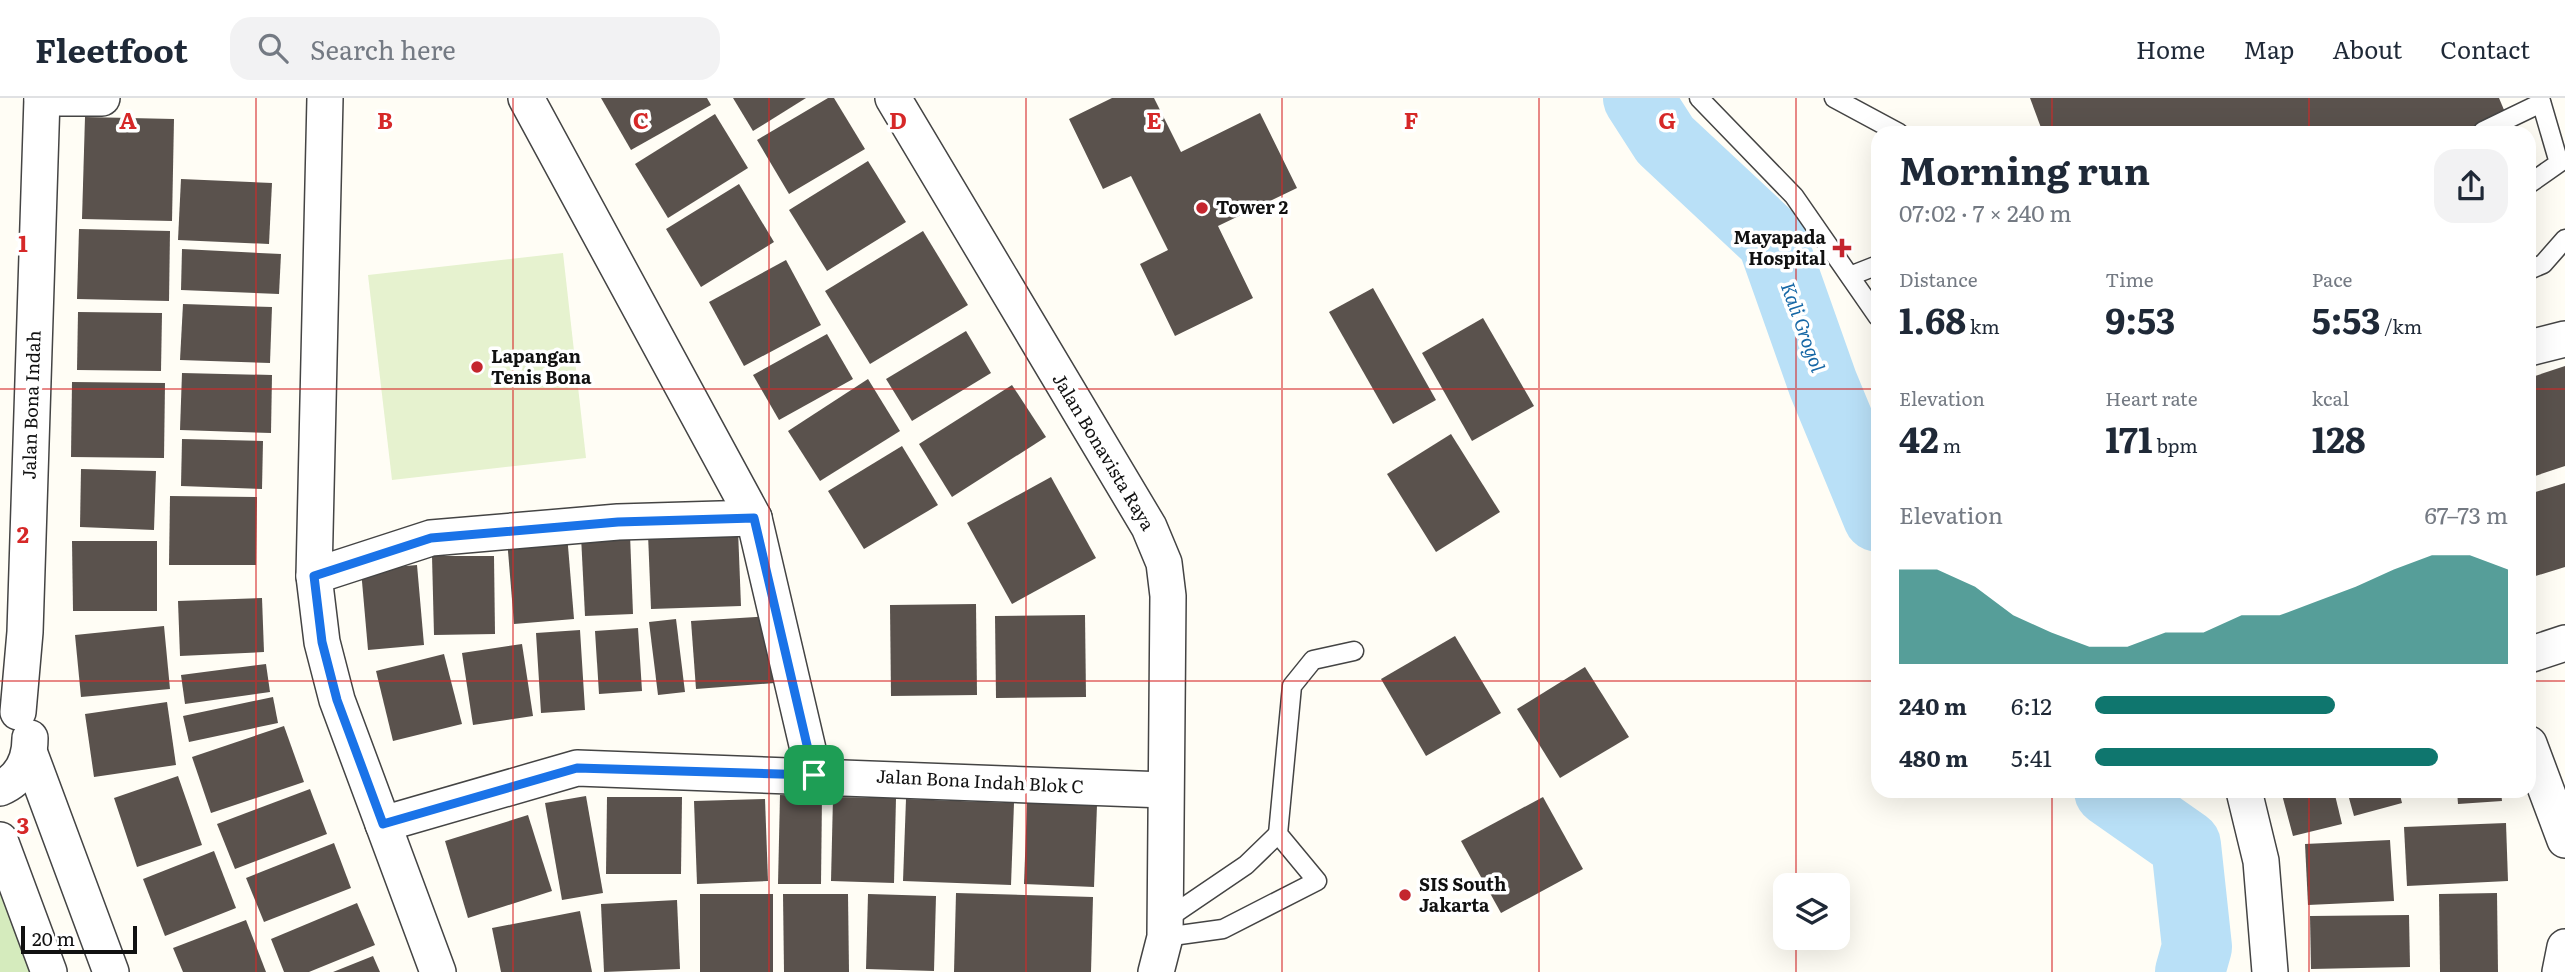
<!DOCTYPE html>
<html lang="en">
<head>
<meta charset="utf-8">
<style>
  :root { --surface:#fff; --page:#f2f2f3; --text:#1f2937; --muted:#747a83; --line:#e0e1e3; --accent:#0f766e }
  body { margin:0; font-family:Literata,serif; background:var(--page); color:var(--text); height:100vh; display:flex; flex-direction:column; font-size:26px; white-space:nowrap }
  * { box-sizing:border-box; margin:0 }
  p { font-size:23px; color:var(--muted) }
  .icon { flex:none; width:38px; height:38px; fill:none; stroke:currentColor; stroke-width:2; stroke-linecap:round; stroke-linejoin:round }
  .map { position:relative; flex:1; overflow:hidden }
  .side { position:absolute; left:1871px; top:28px; width:665px; height:672px; display:flex; flex-direction:column; background:var(--surface); border-radius:21px; box-shadow:0 7px 28px #0002 }
  .side>* { flex:none }
  .tools { position:absolute; left:1773px; top:775px; display:grid; gap:14px }
  .tools a { display:grid; place-items:center; width:77px; height:77px; border-radius:14px; background:var(--surface); box-shadow:0 7px 28px #0002; font-size:35px }
  .scale { position:absolute; left:21px; bottom:18px; width:116px; box-sizing:border-box; padding-left:7px; border:4px solid #111; border-top:0; font-size:19px; line-height:24px; white-space:nowrap; color:#111; -webkit-text-stroke:5px #fff; paint-order:stroke }
  .pin { position:absolute; display:grid; place-items:center; width:60px; height:60px; color:#fff; margin:-30px; border-radius:14px; box-shadow:0 4px 10px #0006 }
  .round { display:grid; place-items:center; flex:none; width:74px; height:74px; border-radius:21px; background:var(--page) }
  .overview { display:flex; align-items:center; justify-content:space-between; height:119px; padding:0 28px }
  h1 { font-size:38px; font-weight:700; line-height:52px }
  .figures { display:grid; grid-template-columns:repeat(3,1fr); gap:10px; height:119px; padding:7px 28px }
  .figures div { display:grid; align-content:center }
  .figures b { font-size:35px; font-weight:700 }
  .figures small { font-size:19px; font-weight:400 }
  .figures p { font-size:19px }
  .chart { height:196px; padding:14px 28px }
  .chart p { display:flex; justify-content:space-between }
  .chart svg { width:100%; height:126px; margin-top:7px; fill:var(--accent); opacity:.7 }
  ul { padding:0 28px; list-style:none; font-size:23px }
  li { display:grid; grid-template-columns:112px 84px 1fr; align-items:center; height:52px }
  li i { height:18px; border-radius:9px; background:var(--accent) }
  header { display:flex; align-items:center; gap:42px; box-sizing:border-box; height:98px; padding:0 35px; background:var(--surface); border-bottom:2px solid var(--line) }
  header strong { font-size:33px }
  nav { display:flex; gap:38px; margin-inline-start:auto; font-size:24px }
  .search { width:490px; height:63px; background:var(--page); display:flex; align-items:center; gap:18px; box-sizing:border-box; padding:0 24px; border-radius:21px; color:var(--muted); font-size:26px }
  .map>svg:first-child { display:block }
  .green { fill:#d5ebbd }
  .pitch { fill:#e6f2cf }
  .lines { fill:none; stroke-linecap:round; stroke-linejoin:round }
  .river { stroke:#b9e0f7; stroke-width:70 }
  .building { fill:#5a524d }
  .lane-casing { stroke:#444; stroke-width:21 }
  .street-casing { stroke:#444; stroke-width:38 }
  .lane { stroke:#fff; stroke-width:18 }
  .street { stroke:#fff; stroke-width:35 }
  .route-casing { stroke:#fff; stroke-width:14 }
  .route { stroke:#1a73e8; stroke-width:9 }
  .grid { fill:none; stroke:#d62828; stroke-width:2; stroke-opacity:0.55 }
  .poi-dot { fill:#c4262e; stroke:#fff; stroke-width:2.5 }
  .labels { text-anchor:middle; stroke-width:7; stroke-linejoin:round; paint-order:stroke }
  .poi-label { font-size:18px; font-weight:bold; fill:#111; stroke:#fff; text-anchor:start }
  .street-label { font-size:18px; fill:#111; stroke:#fff }
  .water-label { font-size:19px; font-style:italic; fill:#1768a6; stroke:#fff }
  .grid-label { font-size:23px; text-anchor:middle; font-weight:bold; fill:#d62828; stroke:#fff; stroke-width:7; stroke-linejoin:round; paint-order:stroke }
</style>
</head>
<body>
<header>
<strong>Fleetfoot</strong>
<div class="search"><svg class="icon" aria-label="search" viewBox="0 0 24 24"><circle cx="10" cy="10" r="6"/><path d="M15 15l6 6"/></svg>Search here</div>
<nav><a>Home</a><a>Map</a><a>About</a><a>Contact</a></nav>
</header>
<div class="map">
<svg width="2565" height="874" viewBox="0 0 2565 874">
  <rect width="100%" height="100%" fill="#fffdf5"/>
  <!-- green -->
  <polygon class="green" points="0,782 34,874 0,874"/>
  <!-- pitch -->
  <polygon class="pitch" points="563,155 586,360 392,382 368,177"/>
  <g class="lines">
    <!-- river -->
    <g class="river">
      <polyline points="1638,0 1665,42 1772,142 1823,286 1878,419"/>
      <polyline points="2109,693 2186,747 2197,849 2190,874"/>
    </g>
  </g>
  <!-- building -->
  <g class="building">
    <polygon points="601,0 707,0 711,7 631,52"/>
    <polygon points="733,0 806,0 753,33"/>
    <polygon points="828,0 834,0 865,51 789,96 757,42"/>
    <polygon points="1112,0 1154,0 1181,54 1260,15 1297,90 1218,128 1253,200 1175,238 1140,166 1168,152 1131,78 1103,91 1069,21"/>
    <polygon points="2030,0 2499,0 2507,19 2479,35 2043,35"/>
    <polygon points="715,16 748,70 668,120 635,66"/>
    <polygon points="85,19 174,21 172,123 82,121"/>
    <polygon points="868,63 906,124 827,173 789,112"/>
    <polygon points="181,81 272,85 269,146 178,142"/>
    <polygon points="739,86 774,144 701,189 666,131"/>
    <polygon points="79,131 170,133 169,203 77,201"/>
    <polygon points="923,133 968,207 870,266 825,193"/>
    <polygon points="182,151 281,156 279,196 181,192"/>
    <polygon points="786,162 821,227 744,268 709,204"/>
    <polygon points="1373,190 1436,302 1393,326 1329,214"/>
    <polygon points="183,206 272,209 270,265 180,262"/>
    <polygon points="78,214 162,215 161,273 77,272"/>
    <polygon points="1483,220 1534,308 1472,343 1422,255"/>
    <polygon points="966,233 991,275 912,323 886,281"/>
    <polygon points="827,236 853,281 779,322 753,277"/>
    <polygon points="2565,268 2565,368 2529,380 2529,280"/>
    <polygon points="182,275 272,277 271,335 180,332"/>
    <polygon points="868,281 900,333 820,383 788,333"/>
    <polygon points="72,284 165,285 164,360 71,359"/>
    <polygon points="1012,287 1046,339 952,399 919,346"/>
    <polygon points="1451,336 1500,414 1436,454 1387,376"/>
    <polygon points="182,341 263,343 262,391 181,388"/>
    <polygon points="902,348 938,407 864,451 828,393"/>
    <polygon points="81,371 156,373 154,432 80,429"/>
    <polygon points="1051,379 1096,460 1012,506 967,425"/>
    <polygon points="2565,385 2565,469 2529,480 2529,396"/>
    <polygon points="170,398 257,399 256,467 169,467"/>
    <polygon points="738,432 741,508 651,511 648,436"/>
    <polygon points="567,436 574,521 514,526 507,441"/>
    <polygon points="630,436 633,516 585,518 581,438"/>
    <polygon points="72,443 157,443 157,513 73,513"/>
    <polygon points="432,458 494,458 495,536 434,537"/>
    <polygon points="417,467 424,547 368,552 361,472"/>
    <polygon points="262,500 264,554 180,558 178,503"/>
    <polygon points="976,506 977,597 891,598 890,507"/>
    <polygon points="1085,517 1086,599 996,600 995,518"/>
    <polygon points="770,518 775,585 696,591 691,523"/>
    <polygon points="676,521 685,594 658,597 649,524"/>
    <polygon points="164,528 170,591 81,599 75,537"/>
    <polygon points="638,530 642,593 599,596 595,533"/>
    <polygon points="580,532 585,612 541,615 536,535"/>
    <polygon points="1455,538 1501,615 1426,658 1381,581"/>
    <polygon points="522,546 533,618 473,627 462,555"/>
    <polygon points="444,556 462,626 393,643 376,573"/>
    <polygon points="266,566 270,594 185,606 181,577"/>
    <polygon points="1585,569 1629,639 1560,680 1517,611"/>
    <polygon points="273,599 278,625 189,644 183,618"/>
    <polygon points="167,604 176,667 94,679 85,616"/>
    <polygon points="284,628 304,684 211,715 192,659"/>
    <polygon points="178,678 202,747 137,769 114,700"/>
    <polygon points="310,691 327,736 235,771 217,726"/>
    <polygon points="2281,693 2334,693 2342,726 2293,738"/>
    <polygon points="2347,693 2399,693 2402,705 2354,718"/>
    <polygon points="2457,693 2501,693 2502,703 2458,706"/>
    <polygon points="780,697 822,698 821,786 778,786"/>
    <polygon points="586,698 603,795 562,802 545,705"/>
    <polygon points="607,699 682,699 681,776 606,776"/>
    <polygon points="833,699 896,700 894,785 831,783"/>
    <polygon points="1543,699 1583,771 1501,815 1461,743"/>
    <polygon points="765,701 768,783 697,786 694,703"/>
    <polygon points="906,701 1014,705 1011,787 903,783"/>
    <polygon points="1027,705 1097,707 1094,789 1024,786"/>
    <polygon points="528,717 552,793 468,820 445,743"/>
    <polygon points="2506,725 2508,783 2407,788 2404,729"/>
    <polygon points="2390,742 2394,803 2308,807 2305,746"/>
    <polygon points="334,745 351,790 264,824 246,780"/>
    <polygon points="214,753 236,810 165,838 143,781"/>
    <polygon points="956,795 1093,799 1091,874 954,874"/>
    <polygon points="2497,795 2498,874 2440,874 2439,796"/>
    <rect x="700" y="796" width="73" height="78"/>
    <polygon points="783,796 848,796 849,874 784,874"/>
    <polygon points="868,796 936,798 934,873 866,871"/>
    <polygon points="677,802 680,871 604,874 601,806"/>
    <polygon points="357,805 375,847 309,874 284,874 271,841"/>
    <polygon points="580,813 592,874 501,874 492,830"/>
    <polygon points="2409,817 2410,869 2311,871 2310,818"/>
    <polygon points="246,822 266,874 183,874 173,850"/>
    <polygon points="373,858 380,874 333,874"/>
  </g>
  <g class="lines">
    <defs>
      <g id="lane">
        <polyline points="1699,0 1794,98 1878,219"/>
        <polyline points="1834,0 1899,35"/>
        <polyline points="2483,33 2541,5"/>
        <polyline points="2529,86 2559,65 2540,0"/>
        <polyline points="2529,172 2543,166 2565,141"/>
        <polyline points="1850,178 1878,167"/>
        <polyline points="1165,822 1246,767 1278,736"/>
        <polyline points="1165,839 1223,831 1317,783 1278,736 1292,588 1313,562 1354,553"/>
      </g>
      <g id="street">
        <polyline points="42,0 102,0"/>
        <polyline points="325,0 314,478 322,544 337,602 438,874"/>
        <polyline points="526,0 754,420 814,677"/>
        <polyline points="893,0 1149,429 1164,465 1168,498 1165,839 1156,874"/>
        <polyline points="2529,250 2565,241"/>
        <polyline points="314,478 431,440 618,424 754,420"/>
        <polyline points="2529,557 2565,545"/>
        <polyline points="18,614 25,534 42,0"/>
        <polyline points="2529,646 2565,742"/>
        <polyline points="30,656 111,874"/>
        <path d="M 0,690 C 22,681 30,662 30,640"/>
        <polyline points="2244,693 2261,763 2270,874"/>
        <polyline points="383,726 577,670 1165,692"/>
        <polyline points="0,742 49,874"/>
        <polyline points="2560,874 2565,849"/>
      </g>
    </defs>
    <!-- lane casing -->
    <use href="#lane" class="lane-casing"/>
    <!-- street casing -->
    <use href="#street" class="street-casing"/>
    <!-- lane -->
    <use href="#lane" class="lane"/>
    <!-- street -->
    <use href="#street" class="street"/>
  </g>
  <g class="lines">
    <defs>
      <polygon id="route" points="754,420 814,677 577,670 383,726 337,602 322,544 314,478 431,440 618,424"/>
    </defs>
    <!-- route casing -->
    <use href="#route" class="route-casing"/>
    <!-- route -->
    <use href="#route" class="route"/>
  </g>
  <!-- grid -->
  <path class="grid" d="M 256,0 L 256,874M 513,0 L 513,874M 769,0 L 769,874M 1026,0 L 1026,874M 1282,0 L 1282,874M 1539,0 L 1539,874M 1796,0 L 1796,788M 2052,0 L 2052,35M 2309,0 L 2309,35M 0,291 L 1878,291M 2529,291 L 2565,291M 0,583 L 1878,583M 2529,583 L 2565,583M 2052,693 L 2052,874M 2309,693 L 2309,874M 1796,840 L 1796,874"/>
  <!-- markers -->
  <g class="poi-dot">
    <circle cx="1202" cy="110" r="7"/>
    <path d="M1838.5 139.5h7v7h7v7h-7v7h-7v-7h-7v-7h7z"/>
    <circle cx="477" cy="269" r="7"/>
    <circle cx="1405" cy="797" r="7"/>
  </g>
  <g class="labels">
    <!-- poi labels -->
    <g class="poi-label">
      <text x="1216" y="116">Tower 2</text>
      <text x="1826" y="146" text-anchor="end">Mayapada<tspan x="1826" dy="21">Hospital</tspan></text>
      <text x="491" y="265">Lapangan<tspan x="491" dy="21">Tenis Bona</tspan></text>
      <text x="1419" y="793">SIS South<tspan x="1419" dy="21">Jakarta</tspan></text>
    </g>
    <!-- street labels -->
    <g class="street-label">
      <text transform="translate(32 307) rotate(-88)" y="6">Jalan Bona Indah</text>
      <text transform="translate(1103 354) rotate(59)" y="6">Jalan Bonavista Raya</text>
      <text transform="translate(980 684) rotate(3)" y="6">Jalan Bona Indah Blok C</text>
    </g>
    <!-- water labels -->
    <g class="water-label">
      <text transform="translate(1803 229) rotate(70)" y="7">Kali Grogol</text>
    </g>
  </g>
  <g class="grid-label">
    <text x="128" y="31">A</text>
    <text x="385" y="31">B</text>
    <text x="641" y="31">C</text>
    <text x="898" y="31">D</text>
    <text x="1154" y="31">E</text>
    <text x="1411" y="31">F</text>
    <text x="1667" y="31">G</text>
    <text x="23" y="154">1</text>
    <text x="23" y="445">2</text>
    <text x="23" y="736">3</text>
  </g>
</svg>
<div class="tools">
<a><svg class="icon" aria-label="layers" viewBox="0 0 24 24"><path d="M12 4l9 5-9 5-9-5zM3 14l9 5 9-5"/></svg></a>
</div>
<div class="scale">20 m</div>
<div class="pin" style="left:814px;top:677px;background:#1e9e55"><svg class="icon" aria-label="arrive" viewBox="0 0 24 24"><path d="M6 21V4h12l-3 4 3 4H6"/></svg></div>
<section class="side">
<div class="overview"><div><h1>Morning run</h1><p>07:02 · 7 × 240 m</p></div><a class="round"><svg class="icon" aria-label="share" viewBox="0 0 24 24"><path d="M12 15V3M7 8l5-5 5 5M5 13v7h14v-7"/></svg></a></div>
<div class="figures">
<div><p>Distance</p><b>1.68<small> km</small></b></div>
<div><p>Time</p><b>9:53</b></div>
<div><p>Pace</p><b>5:53<small> /km</small></b></div>
</div>
<div class="figures">
<div><p>Elevation</p><b>42<small> m</small></b></div>
<div><p>Heart rate</p><b>171<small> bpm</small></b></div>
<div><p>kcal</p><b>128</b></div>
</div>
<div class="chart"><p><span>Elevation</span>67–73 m</p>
<svg viewBox="0 0 160 44" preserveAspectRatio="none"><path d="M0 44V11L10 11L20 17L30 27L40 33L50 38L60 38L70 33L80 33L90 27L100 27L110 22L120 17L130 11L140 6L150 6L160 11V44z"/></svg>
</div>
<ul>
<li><b>240 m</b>6:12<i style="width:58%"></i></li>
<li><b>480 m</b>5:41<i style="width:83%"></i></li>
</ul>
</section>
</div>
</body>
</html>
